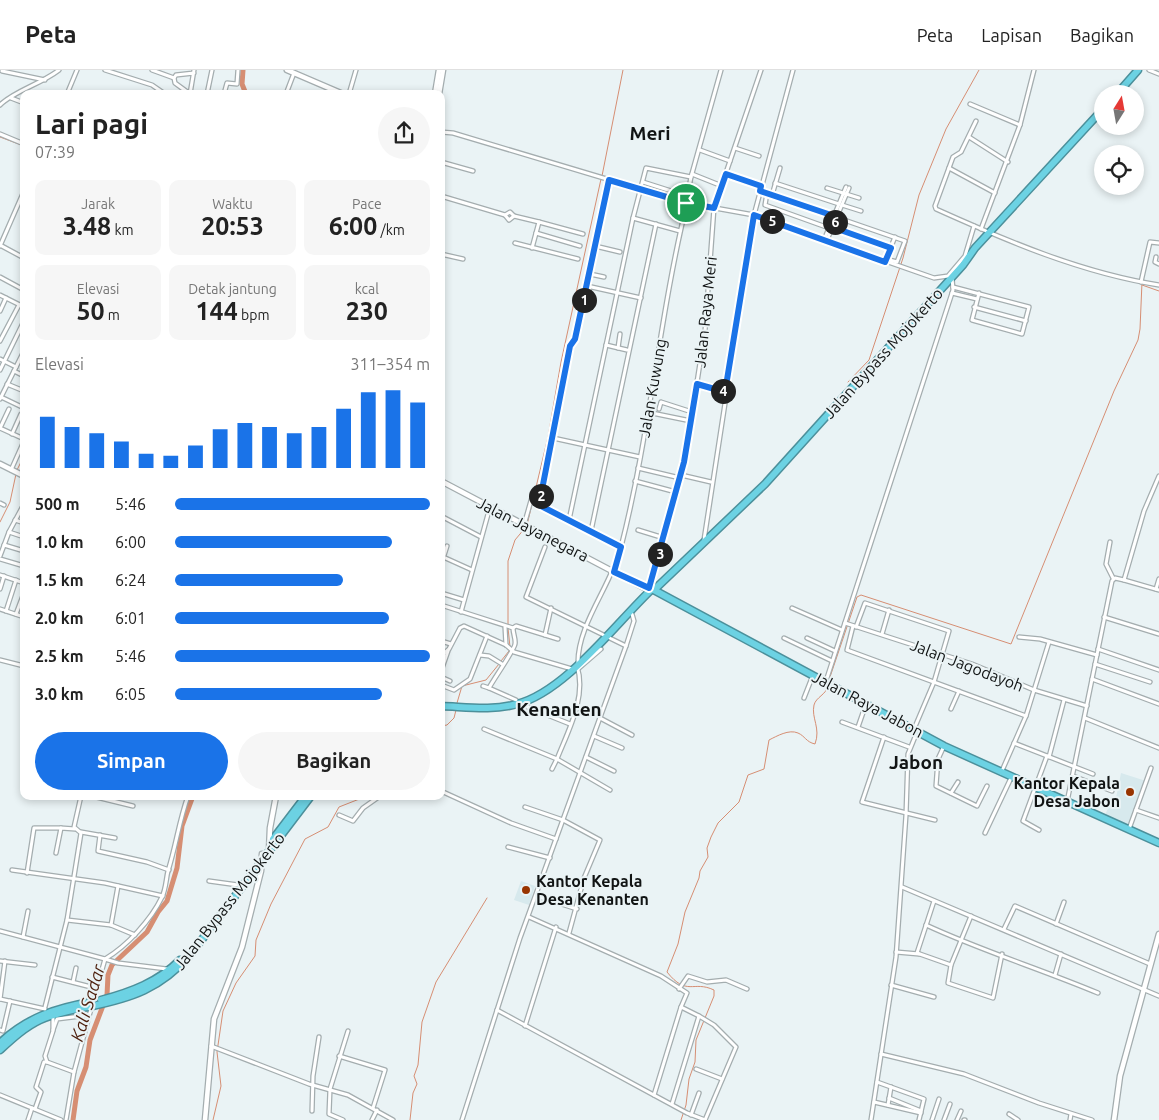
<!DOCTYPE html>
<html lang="id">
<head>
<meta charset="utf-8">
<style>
  :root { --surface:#fff; --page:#f6f6f6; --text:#222; --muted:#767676; --line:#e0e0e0; --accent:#1a73e8 }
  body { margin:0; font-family:Ubuntu,sans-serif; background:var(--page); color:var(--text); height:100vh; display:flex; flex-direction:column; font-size:19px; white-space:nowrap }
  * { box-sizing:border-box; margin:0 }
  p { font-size:16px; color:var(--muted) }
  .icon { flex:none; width:28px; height:28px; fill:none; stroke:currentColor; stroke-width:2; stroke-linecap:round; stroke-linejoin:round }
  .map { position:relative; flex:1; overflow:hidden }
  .sheet { position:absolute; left:20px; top:20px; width:425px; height:710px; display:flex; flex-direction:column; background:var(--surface); border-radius:10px; box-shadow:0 2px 8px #0003 }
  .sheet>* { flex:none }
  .needle { width:32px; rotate:11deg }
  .buttons { position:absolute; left:1094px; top:15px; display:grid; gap:10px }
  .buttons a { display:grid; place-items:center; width:50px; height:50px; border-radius:50%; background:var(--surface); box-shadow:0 2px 8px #0003; font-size:25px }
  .pin { position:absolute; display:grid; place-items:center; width:42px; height:42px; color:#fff; margin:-21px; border:2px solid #fff; border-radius:50%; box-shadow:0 1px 5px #0007 }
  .km { position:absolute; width:25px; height:25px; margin:-12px; border-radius:50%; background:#222; color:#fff; font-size:14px; line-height:25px; text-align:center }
  .round { display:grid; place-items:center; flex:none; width:52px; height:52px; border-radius:26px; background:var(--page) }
  .headline { display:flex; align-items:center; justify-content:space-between; height:85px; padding:0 15px }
  h1 { font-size:28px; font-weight:600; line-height:38px }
  .stats { display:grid; grid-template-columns:repeat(3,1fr); gap:8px; height:85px; padding:5px 15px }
  .stats div { display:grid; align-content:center; border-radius:10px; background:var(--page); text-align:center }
  .stats b { font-size:25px; font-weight:600 }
  .stats small { font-size:14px; font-weight:400 }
  .stats p { font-size:14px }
  .chart { height:140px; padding:10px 15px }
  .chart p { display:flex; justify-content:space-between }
  .chart svg { width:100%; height:90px; margin-top:5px; stroke:var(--accent); stroke-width:6 }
  .primary-button { display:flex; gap:10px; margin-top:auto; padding:10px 15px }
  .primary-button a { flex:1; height:58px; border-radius:30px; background:var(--accent); color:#fff; font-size:20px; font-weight:600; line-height:58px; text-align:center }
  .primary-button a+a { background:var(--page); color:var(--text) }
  ul { padding:0 15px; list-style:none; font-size:16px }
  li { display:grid; grid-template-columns:80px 60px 1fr; align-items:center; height:38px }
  li i { height:12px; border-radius:6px; background:var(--accent) }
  header { display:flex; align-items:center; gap:30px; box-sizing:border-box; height:70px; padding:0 25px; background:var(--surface); border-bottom:1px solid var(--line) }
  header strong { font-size:24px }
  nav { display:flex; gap:28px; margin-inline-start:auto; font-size:18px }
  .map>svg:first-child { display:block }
  .built { fill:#d7e9ed }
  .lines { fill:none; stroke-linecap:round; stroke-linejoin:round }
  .stream { stroke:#d68e73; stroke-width:1 }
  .river { stroke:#d68e73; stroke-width:5 }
  .street-casing { stroke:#a4adaf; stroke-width:5.5 }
  .secondary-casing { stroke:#a4adaf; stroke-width:7 }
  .highway-casing { stroke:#4c909b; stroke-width:9 }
  .street { stroke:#fff; stroke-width:3 }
  .secondary { stroke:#fff; stroke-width:4.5 }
  .highway { stroke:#6cd2e3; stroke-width:6 }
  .route-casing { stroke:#fff; stroke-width:10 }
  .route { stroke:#1a73e8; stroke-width:6 }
  .poi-dot { fill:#983400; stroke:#eaf3f5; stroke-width:2 }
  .labels { text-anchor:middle; stroke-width:4; stroke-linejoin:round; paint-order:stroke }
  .street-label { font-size:16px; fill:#111414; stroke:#eaf3f5 }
  .poi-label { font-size:16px; font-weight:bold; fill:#111414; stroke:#eaf3f5; text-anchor:end }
  .water-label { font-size:18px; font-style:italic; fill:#4b1d0a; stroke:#eaf3f5 }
  .quarter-label { font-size:19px; font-weight:bold; fill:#111414; stroke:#eaf3f5 }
</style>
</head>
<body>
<header>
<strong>Peta</strong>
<nav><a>Peta</a><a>Lapisan</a><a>Bagikan</a></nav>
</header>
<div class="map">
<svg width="1159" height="1050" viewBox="0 0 1159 1050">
  <rect width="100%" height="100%" fill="#eaf3f5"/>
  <!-- built -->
  <g class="built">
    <polygon points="1121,703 1146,711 1130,755 1105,745 1111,732 1115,733"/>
    <polygon points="521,811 535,816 529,835 514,830"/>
  </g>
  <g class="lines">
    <!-- stream -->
    <g class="stream">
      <polyline points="0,67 24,76"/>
      <polyline points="602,106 623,0"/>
      <polyline points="1142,215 1159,221"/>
      <polyline points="848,312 869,290 903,188 919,125 946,59 979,0"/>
      <polyline points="17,400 24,386"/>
      <polyline points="0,452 10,432 16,404"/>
      <polyline points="527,455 548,367 561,292 601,109"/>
      <polyline points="508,554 508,491 515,470 525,458"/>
      <polyline points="508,558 510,577"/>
      <polyline points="501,591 509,581"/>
      <polyline points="829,610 857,527 861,525 1011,574 1114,321 1138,270 1140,259 1142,212"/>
      <polyline points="457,633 462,616 486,610 499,594"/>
      <polyline points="441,656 447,655 454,648 456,640"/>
      <polyline points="213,1050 221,1016 217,982 223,941 236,913 255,886 256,870 271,834 305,769 328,757 339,737 367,726"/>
      <polyline points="410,1050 413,1023 417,1014 414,1006 418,995 422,952 436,912 487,828"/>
      <path d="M 681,1050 L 686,1035 L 689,1009 L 695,992 L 696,970 L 714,926 L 714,920 C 693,910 687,927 667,902 L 678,874 L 685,842 L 699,808 L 700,801 L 708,787 L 707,778 L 711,767 L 718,753 L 739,732 L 748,705 L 764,699 L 769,670 C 777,666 789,659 798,663 C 805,666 806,672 815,674 C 821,658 811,648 814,635 C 816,627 826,625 828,616"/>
    </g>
    <!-- river -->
    <g class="river">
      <polyline points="243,0 242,14 246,24"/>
      <polyline points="73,1050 77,1021 86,997 90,970 107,925 108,905 112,895 147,862 158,842 167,831 177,798 182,756 193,726"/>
    </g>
    <defs>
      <g id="street">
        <polyline points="105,0 152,15 165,24"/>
        <polyline points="152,0 174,8"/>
        <polyline points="1149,0 1159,4"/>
        <polyline points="2,1 45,10"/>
        <polyline points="194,3 176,5 174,8 175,13 190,24 194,0"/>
        <polyline points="67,24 77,0"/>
        <polyline points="207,24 212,0"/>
        <polyline points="224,24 227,13 237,14 238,0"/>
        <polyline points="286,24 294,3"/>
        <polyline points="349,24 356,0"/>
        <polyline points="11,28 24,33"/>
        <polyline points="970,34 1020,55"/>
        <path d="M 0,35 C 14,21 41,14 59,0"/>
        <path d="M 976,51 L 961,82 L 953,87 L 935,136 L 936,139 C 1007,171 1082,203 1159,215"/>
        <polyline points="441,62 453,63 687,133 754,145 934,208 948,206 965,186 974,156"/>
        <polyline points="0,64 24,74"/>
        <polyline points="969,67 1008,92"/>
        <polyline points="735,78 759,86"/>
        <polyline points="700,80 730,91"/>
        <polyline points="441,92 473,101"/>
        <polyline points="949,98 995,123"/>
        <polyline points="692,104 722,116"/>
        <polyline points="726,105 761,116"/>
        <polyline points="691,107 721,0"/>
        <polyline points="609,110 575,269 570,276 539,435 621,477"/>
        <polyline points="643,112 687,126"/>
        <polyline points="775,113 839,134"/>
        <polyline points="827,118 859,128"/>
        <polyline points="760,121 905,171 897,192 886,189"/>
        <polyline points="767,123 765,135 829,158"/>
        <polyline points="772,125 780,98"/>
        <polyline points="441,126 505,145 510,142 514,146 539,152"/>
        <polyline points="842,135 861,141"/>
        <polyline points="505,145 509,150 514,146"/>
        <polyline points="633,148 680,161"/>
        <polyline points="832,157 891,178"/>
        <polyline points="981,159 1020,55 1034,0"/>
        <polyline points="536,163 580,176"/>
        <polyline points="824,170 846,117"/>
        <polyline points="827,170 849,118"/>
        <polyline points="515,173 578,189"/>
        <polyline points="0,175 24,188"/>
        <polyline points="0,176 24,121"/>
        <polyline points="595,176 620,182"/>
        <polyline points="532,178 539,152 583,164"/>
        <polyline points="441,184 463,189"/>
        <polyline points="1156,187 1155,192 1159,194"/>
        <polyline points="885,191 895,167"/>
        <polyline points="590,204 604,207"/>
        <polyline points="0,207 24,220"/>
        <polyline points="1141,212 1150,172 1159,173"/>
        <polyline points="587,216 641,228"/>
        <polyline points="953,217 1029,237 1022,264 972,250 979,223"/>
        <polyline points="952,223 977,229"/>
        <polyline points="0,225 24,237"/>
        <polyline points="974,237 1026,251"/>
        <polyline points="0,241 6,228"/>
        <polyline points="0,271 19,235"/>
        <polyline points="606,275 627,280"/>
        <polyline points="618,278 620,264"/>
        <polyline points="0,289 16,297"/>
        <polyline points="0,300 24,251"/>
        <polyline points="14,301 24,306"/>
        <polyline points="7,314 24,321"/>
        <polyline points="697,314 725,322"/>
        <polyline points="1,327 24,338"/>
        <polyline points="0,329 24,281"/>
        <polyline points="659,339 661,332 692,342"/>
        <polyline points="647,342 691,351"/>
        <polyline points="0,358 24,369"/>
        <polyline points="0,358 9,339"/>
        <polyline points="12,364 21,344"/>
        <polyline points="553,368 640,387"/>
        <polyline points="638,398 680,408"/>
        <polyline points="11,400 24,371"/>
        <polyline points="681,405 711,412"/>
        <polyline points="635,411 676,422"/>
        <polyline points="0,433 4,435"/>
        <polyline points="441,446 481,467"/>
        <polyline points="15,450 24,453"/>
        <polyline points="569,450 633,148 646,98 691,107 686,133"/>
        <polyline points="524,455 532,427"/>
        <polyline points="638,460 664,468"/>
        <polyline points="591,461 656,154"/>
        <polyline points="9,462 24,467"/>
        <polyline points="704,470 754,145 793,0"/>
        <polyline points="1110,472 1106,494 1113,508"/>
        <polyline points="4,475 24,481"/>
        <polyline points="545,477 526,527 626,576"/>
        <polyline points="0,486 9,462 24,434"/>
        <polyline points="441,486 472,500"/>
        <polyline points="0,489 24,496"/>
        <polyline points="441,495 447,476"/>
        <polyline points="0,505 24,513"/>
        <polyline points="1124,510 1159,520"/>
        <polyline points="649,518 685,389 705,261 714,138 761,0"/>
        <polyline points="0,519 4,506"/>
        <polyline points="1156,519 1159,509"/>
        <polyline points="441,523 464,530"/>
        <path d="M 441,535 L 513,558 C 513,564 516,569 515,574 C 515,579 493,610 489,618 L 516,630"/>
        <polyline points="792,538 842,560"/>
        <polyline points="0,539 24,547"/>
        <polyline points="6,541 16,510"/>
        <polyline points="461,542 490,437"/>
        <polyline points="16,544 24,523"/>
        <polyline points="1104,547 1159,564"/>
        <polyline points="845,553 972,594 1034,620 1087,636"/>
        <polyline points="853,556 847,580 1026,646"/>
        <polyline points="505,557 506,575"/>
        <polyline points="856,557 865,533 949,561 934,612 914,659"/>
        <polyline points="513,558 516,556 558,569"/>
        <polyline points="882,564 889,540"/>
        <polyline points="545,565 551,538"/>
        <polyline points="1019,567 1040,569 1097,585"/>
        <polyline points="784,568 832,591"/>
        <polyline points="807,568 835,581"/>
        <polyline points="441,571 451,574"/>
        <polyline points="1098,579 1159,600"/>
        <polyline points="480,585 489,586 502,594"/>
        <polyline points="441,586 449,579 460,558 464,556 506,575 514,582 572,599"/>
        <polyline points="0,590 24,596"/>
        <path d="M 578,594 C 577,555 611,516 621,477 C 650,364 659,247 687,133"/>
        <polyline points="1095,594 1150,612"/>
        <path d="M 577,596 C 587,627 568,661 557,689 L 610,720"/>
        <polyline points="578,599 601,579"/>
        <polyline points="441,601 448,581"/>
        <polyline points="441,607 450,611"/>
        <polyline points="1092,609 1159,634"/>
        <polyline points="826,611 953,220 952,207"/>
        <polyline points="441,615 454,620 470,609 487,566"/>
        <polyline points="483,616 489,618"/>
        <polyline points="804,628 813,605"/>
        <polyline points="520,634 570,654"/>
        <polyline points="951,639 959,621"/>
        <polyline points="600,648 632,665"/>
        <polyline points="1085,648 1159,678"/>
        <polyline points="842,652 909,677"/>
        <polyline points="858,657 866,634"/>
        <polyline points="484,659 557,689 552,699"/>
        <polyline points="594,666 622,678"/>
        <polyline points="884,667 862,732 935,750"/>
        <polyline points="1014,673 1093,704"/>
        <polyline points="944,676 938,689 936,716 977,736 987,716"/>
        <polyline points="586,687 614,701"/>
        <polyline points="1049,687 1064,630"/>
        <polyline points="1001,703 1026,646 1049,572"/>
        <polyline points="1073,706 1112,721"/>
        <polyline points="441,721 511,753 556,769"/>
        <polyline points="951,723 958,712"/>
        <polyline points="92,726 133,736"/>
        <polyline points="1067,732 1112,511 1115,508 1124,510 1144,441 1159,406"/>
        <polyline points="525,737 563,750 600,770 584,808 569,863"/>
        <polyline points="1136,740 1159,748"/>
        <polyline points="339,745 353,751 363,738 380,726"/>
        <polyline points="1129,759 1151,698"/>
        <polyline points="1039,760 1023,751 1047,686"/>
        <polyline points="81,762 115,768"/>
        <polyline points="985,763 1011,708"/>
        <polyline points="100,765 98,781 147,792 169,800"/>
        <polyline points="508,777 550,788"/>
        <polyline points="56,783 61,758 75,759"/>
        <polyline points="12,800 105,813 163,826"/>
        <polyline points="27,803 34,758 61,758"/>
        <polyline points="209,811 238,815"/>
        <polyline points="902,817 1159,926"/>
        <polyline points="536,826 577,839"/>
        <polyline points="934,831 917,883 951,895"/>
        <polyline points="971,846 951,895 948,913 993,928 1002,884"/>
        <polyline points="529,847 661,906 687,923 681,937 699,946 672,1034"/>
        <polyline points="67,850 111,855 135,865"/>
        <polyline points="1056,854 1064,832"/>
        <polyline points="111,855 118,816"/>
        <path d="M 926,855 C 982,881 1041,899 1098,923"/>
        <polyline points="1004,859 1015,836 1150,894"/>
        <path d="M 0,861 L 105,889 C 127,876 151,850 162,827 C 166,819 166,809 168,801 C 176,776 179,751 188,726"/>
        <polyline points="23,867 28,841"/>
        <polyline points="896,882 919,884"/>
        <polyline points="0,891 35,895"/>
        <polyline points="1055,905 1061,884"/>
        <polyline points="52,907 95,918"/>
        <polyline points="73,912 76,898"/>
        <polyline points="891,915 934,927"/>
        <polyline points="679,919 688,906 707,912 726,910 747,919"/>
        <polyline points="94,928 105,889 118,893 167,899"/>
        <polyline points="0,929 45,939"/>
        <polyline points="0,929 5,891"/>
        <polyline points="45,937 67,850 81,763 74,757 81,726"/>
        <polyline points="497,940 687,1043 705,1050"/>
        <polyline points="699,946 714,955 736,977 705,1050"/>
        <polyline points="525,956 556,857"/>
        <polyline points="0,960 3,961 10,931"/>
        <polyline points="53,960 57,949 89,945"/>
        <polyline points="211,976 309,1014 348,1025 393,1050"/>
        <polyline points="881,984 964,1004 1039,1033 1092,1050"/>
        <polyline points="339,986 385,1000 373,1038"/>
        <polyline points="47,992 74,1002"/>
        <polyline points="696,999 722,1009"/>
        <polyline points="877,1012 924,1029 919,1050"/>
        <polyline points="0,1025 61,1050"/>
        <polyline points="654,1025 681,937"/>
        <polyline points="889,1028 921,1041"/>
        <polyline points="874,1032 921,1043"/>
        <polyline points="888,1035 891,1017"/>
        <polyline points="35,1039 41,1022 36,1017 44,992 47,992 45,986 53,961 53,945"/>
        <polyline points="312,1041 313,1006 319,967"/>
        <polyline points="1009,1044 1018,1050"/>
        <polyline points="691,1045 699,1023"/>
        <polyline points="28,1050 32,1038"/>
        <polyline points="66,1050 74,1002 91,939"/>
        <polyline points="343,1050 329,1044 330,1019 348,961"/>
        <polyline points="372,1050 377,1040"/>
        <polyline points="462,1050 520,868 626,576 634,551 632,544"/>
        <polyline points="871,1050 896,887 906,745 908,684 917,662"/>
        <polyline points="932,1050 939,1029"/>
        <polyline points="944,1050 950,1034"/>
        <polyline points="957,1050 961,1041"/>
        <polyline points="964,1050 965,1050"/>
        <polyline points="1070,1050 1071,1044"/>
      </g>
      <g id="secondary">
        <polyline points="287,0 343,24"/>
        <polyline points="435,24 439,0"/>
        <polyline points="439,24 443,0"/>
        <polyline points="0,394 24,406"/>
        <polyline points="441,411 650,521"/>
        <polyline points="625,507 652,519"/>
        <polyline points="269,781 270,758 276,726"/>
        <polyline points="205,1050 214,949 242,877 261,801 262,784"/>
        <polyline points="1114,1050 1120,1006 1159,864"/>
      </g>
      <g id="highway">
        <polyline points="1117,24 1138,0"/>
        <polyline points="652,519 944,676 1159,773"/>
        <polyline points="655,519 765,414 963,195 975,178 1102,40"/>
        <path d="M 441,636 C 467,637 492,641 517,634 C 565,622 616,553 652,519"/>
        <polyline points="273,769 305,727"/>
        <path d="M 101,930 C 131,922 158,912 180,890"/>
        <path d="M 0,973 C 26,948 56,938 91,932"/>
        <path d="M 0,980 C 12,969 25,957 40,950 C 55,943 72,940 88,937 C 132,928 160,919 191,884 L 311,726"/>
      </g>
    </defs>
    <!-- street casing -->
    <use href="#street" class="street-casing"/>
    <!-- secondary casing -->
    <use href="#secondary" class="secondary-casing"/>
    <!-- highway casing -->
    <use href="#highway" class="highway-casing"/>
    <!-- street -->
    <use href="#street" class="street"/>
    <!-- secondary -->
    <use href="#secondary" class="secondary"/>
    <!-- highway -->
    <use href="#highway" class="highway"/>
  </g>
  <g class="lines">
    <defs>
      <polygon id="route" points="726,104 761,116 760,121 837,147 832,157 891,178 885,192 754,145 725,322 697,314 684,392 649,518 614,502 621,477 539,435 570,276 575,269 609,110 687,133 714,138"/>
    </defs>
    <!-- route casing -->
    <use href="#route" class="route-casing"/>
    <!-- route -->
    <use href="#route" class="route"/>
  </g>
  <!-- markers -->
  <g class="poi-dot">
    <circle cx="1130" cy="722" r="5"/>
    <circle cx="526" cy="820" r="5"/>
  </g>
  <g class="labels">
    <!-- street labels -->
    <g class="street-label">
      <text transform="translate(705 242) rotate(-84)" y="6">Jalan Raya Meri</text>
      <text transform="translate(883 283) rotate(-48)" y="6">Jalan Bypass Mojokerto</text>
      <text transform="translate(652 318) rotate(-80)" y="6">Jalan Kuwung</text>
      <text transform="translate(533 459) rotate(27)" y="6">Jalan Jayanegara</text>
      <text transform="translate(967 595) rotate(21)" y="6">Jalan Jagodayoh</text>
      <text transform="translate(868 634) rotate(28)" y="6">Jalan Raya Jabon</text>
      <text transform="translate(229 831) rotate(-52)" y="6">Jalan Bypass Mojokerto</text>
    </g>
    <!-- poi labels -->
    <g class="poi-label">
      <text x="1120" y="719">Kantor Kepala<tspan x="1120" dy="18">Desa Jabon</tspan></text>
      <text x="536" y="817" text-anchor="start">Kantor Kepala<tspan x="536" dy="18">Desa Kenanten</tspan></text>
    </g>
    <!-- water labels -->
    <g class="water-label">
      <text transform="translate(88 933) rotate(-73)" y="6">Kali Sadar</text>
    </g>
    <!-- quarter labels -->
    <g class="quarter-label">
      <text x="650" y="70">Meri</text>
      <text x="559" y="646">Kenanten</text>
      <text x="916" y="699">Jabon</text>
    </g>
  </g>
</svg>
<div class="buttons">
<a><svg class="needle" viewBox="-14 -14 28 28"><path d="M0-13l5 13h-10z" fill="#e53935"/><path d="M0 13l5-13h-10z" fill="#767676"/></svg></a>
<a><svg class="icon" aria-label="locate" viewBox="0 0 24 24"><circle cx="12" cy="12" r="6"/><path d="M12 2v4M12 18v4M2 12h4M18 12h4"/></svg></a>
</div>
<div class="pin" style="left:686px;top:133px;background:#1e9e55"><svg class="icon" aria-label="arrive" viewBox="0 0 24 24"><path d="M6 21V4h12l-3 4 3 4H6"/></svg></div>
<b class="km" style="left:584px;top:230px">1</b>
<b class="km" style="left:541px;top:426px">2</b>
<b class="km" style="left:660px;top:484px">3</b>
<b class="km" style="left:723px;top:321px">4</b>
<b class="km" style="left:772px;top:151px">5</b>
<b class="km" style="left:835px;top:152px">6</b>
<section class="sheet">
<div class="headline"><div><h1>Lari pagi</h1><p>07:39</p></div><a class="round"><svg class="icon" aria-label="share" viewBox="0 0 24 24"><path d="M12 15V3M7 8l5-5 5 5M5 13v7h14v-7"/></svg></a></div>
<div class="stats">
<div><p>Jarak</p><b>3.48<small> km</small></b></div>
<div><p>Waktu</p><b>20:53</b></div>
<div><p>Pace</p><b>6:00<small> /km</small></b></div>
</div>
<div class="stats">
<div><p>Elevasi</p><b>50<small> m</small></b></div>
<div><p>Detak jantung</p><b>144<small> bpm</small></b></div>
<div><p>kcal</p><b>230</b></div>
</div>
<div class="chart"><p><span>Elevasi</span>311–354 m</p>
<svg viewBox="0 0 160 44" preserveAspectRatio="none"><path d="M5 44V19M15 44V24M25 44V27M35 44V31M45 44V37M55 44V38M65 44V33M75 44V25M85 44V22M95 44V24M105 44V27M115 44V24M125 44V15M135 44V7M145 44V6M155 44V12"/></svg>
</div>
<ul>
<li><b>500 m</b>5:46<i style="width:100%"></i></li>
<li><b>1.0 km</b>6:00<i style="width:85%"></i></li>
<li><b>1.5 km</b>6:24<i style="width:66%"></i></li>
<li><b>2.0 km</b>6:01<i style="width:84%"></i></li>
<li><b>2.5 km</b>5:46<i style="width:100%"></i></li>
<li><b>3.0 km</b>6:05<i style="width:81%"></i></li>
</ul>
<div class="primary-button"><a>Simpan</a><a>Bagikan</a></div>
</section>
</div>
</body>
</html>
